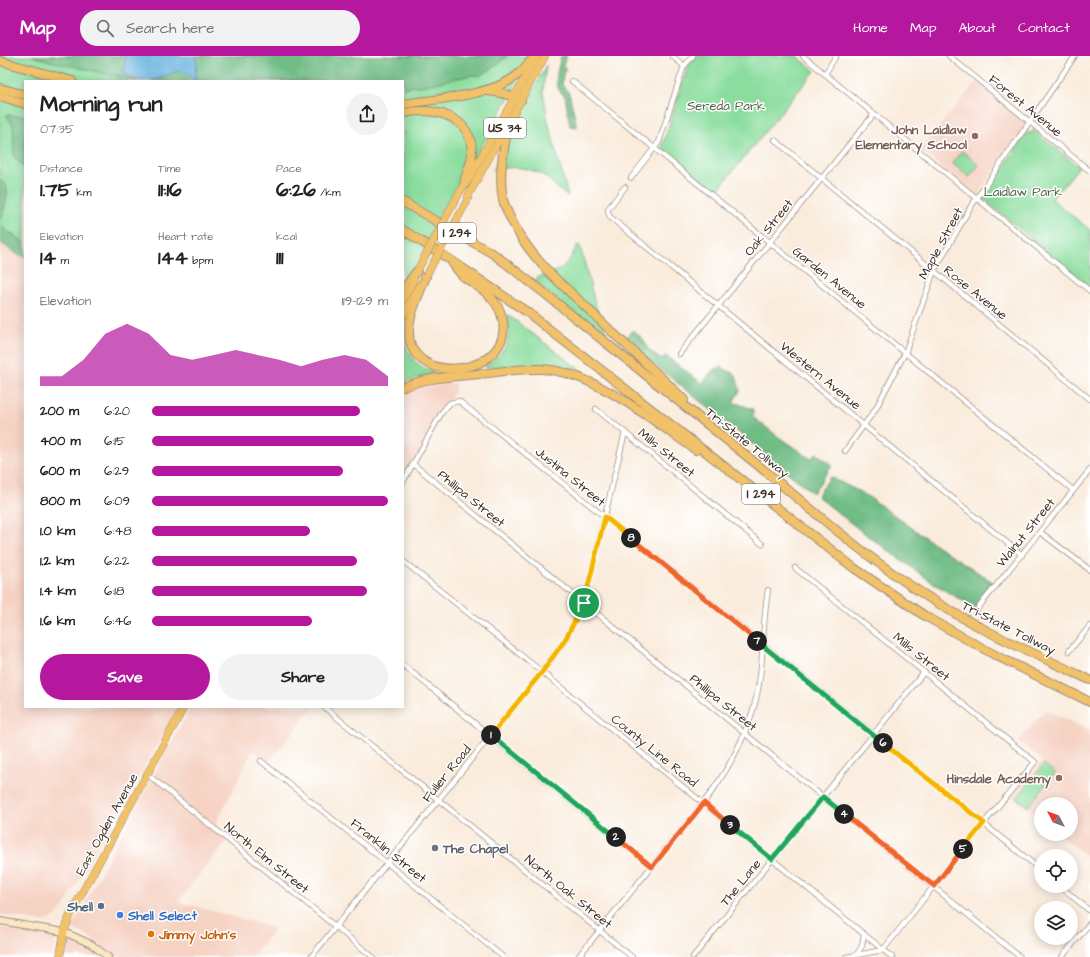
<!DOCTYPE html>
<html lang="en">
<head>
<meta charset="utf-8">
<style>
  :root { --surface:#fff; --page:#f2f2f2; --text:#202124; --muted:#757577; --accent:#b5179e }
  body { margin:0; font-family:"Architects Daughter",sans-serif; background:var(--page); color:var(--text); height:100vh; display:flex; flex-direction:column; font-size:15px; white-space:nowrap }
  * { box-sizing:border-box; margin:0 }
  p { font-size:13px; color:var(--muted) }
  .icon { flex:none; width:22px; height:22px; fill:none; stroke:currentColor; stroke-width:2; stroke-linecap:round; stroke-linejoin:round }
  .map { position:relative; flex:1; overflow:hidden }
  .side { position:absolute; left:24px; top:24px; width:380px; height:628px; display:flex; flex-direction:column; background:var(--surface); border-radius:0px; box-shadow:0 2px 10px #0003 }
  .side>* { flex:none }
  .needle { width:26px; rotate:311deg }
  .buttons { position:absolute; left:1034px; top:741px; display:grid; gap:8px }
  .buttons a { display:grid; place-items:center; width:44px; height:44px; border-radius:50%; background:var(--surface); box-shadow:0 2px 10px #0003; font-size:20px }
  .pin { position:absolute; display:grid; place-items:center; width:34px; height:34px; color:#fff; margin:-17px; border:2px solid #fff; border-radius:50%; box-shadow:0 1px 4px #0007 }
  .km { position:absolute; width:20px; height:20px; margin:-10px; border-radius:50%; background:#222; color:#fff; font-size:11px; line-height:20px; text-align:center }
  .round { display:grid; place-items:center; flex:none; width:42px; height:42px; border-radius:21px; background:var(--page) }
  .head { display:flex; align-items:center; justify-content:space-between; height:68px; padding:0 16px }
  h1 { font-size:22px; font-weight:700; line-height:30px }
  .metrics { display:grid; grid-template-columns:repeat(3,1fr); gap:6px; height:68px; padding:4px 16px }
  .metrics div { display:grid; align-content:center }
  .metrics b { font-size:20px; font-weight:700 }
  .metrics small { font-size:11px; font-weight:400 }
  .metrics p { font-size:11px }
  .chart { height:112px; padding:8px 16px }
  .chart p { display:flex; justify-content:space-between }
  .chart svg { width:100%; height:72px; margin-top:4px; fill:var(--accent); opacity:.7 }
  .button { display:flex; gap:8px; margin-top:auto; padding:8px 16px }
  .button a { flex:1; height:46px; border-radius:24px; background:var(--accent); color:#fff; font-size:16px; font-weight:700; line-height:46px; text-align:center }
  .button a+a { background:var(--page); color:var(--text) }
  ul { padding:0 16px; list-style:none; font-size:13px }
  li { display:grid; grid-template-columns:64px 48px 1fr; align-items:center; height:30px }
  li i { height:10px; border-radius:5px; background:var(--accent) }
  header { display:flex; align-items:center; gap:24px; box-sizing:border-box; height:56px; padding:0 20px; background:var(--accent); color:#fff }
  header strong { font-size:19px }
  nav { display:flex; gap:22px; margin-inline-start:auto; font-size:14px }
  .search { width:280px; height:36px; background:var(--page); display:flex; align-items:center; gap:10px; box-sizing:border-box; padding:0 14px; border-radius:22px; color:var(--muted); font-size:15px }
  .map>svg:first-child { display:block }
  .built { fill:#f6d2c3 }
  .green { fill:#8add9e; stroke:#62845e }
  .forest { fill:#6fbc85; stroke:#557352 }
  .water { fill:#66b3df; stroke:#506e7e }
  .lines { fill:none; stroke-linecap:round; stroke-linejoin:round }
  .street-casing { stroke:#9a8b7e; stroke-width:6 }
  .secondary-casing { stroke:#9a8b7e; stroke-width:8 }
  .primary-casing { stroke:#9a8b7e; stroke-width:8 }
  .highway-casing { stroke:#9a8b7e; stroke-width:10 }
  .street { stroke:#fff; stroke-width:4.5 }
  .secondary { stroke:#fae7c3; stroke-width:6 }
  .primary { stroke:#f2c26a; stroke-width:7 }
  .highway { stroke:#f2c26a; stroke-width:8 }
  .primary-bridge-casing { stroke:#9a8b7e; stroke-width:8; stroke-linecap:butt }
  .primary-bridge { stroke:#f2c26a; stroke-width:7 }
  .split-1-casing { stroke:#fff; stroke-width:8 }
  .split-2-casing { stroke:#fff; stroke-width:8 }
  .split-3-casing { stroke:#fff; stroke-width:8 }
  .split-4-casing { stroke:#fff; stroke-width:8 }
  .split-5-casing { stroke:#fff; stroke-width:8 }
  .split-6-casing { stroke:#fff; stroke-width:8 }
  .split-7-casing { stroke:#fff; stroke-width:8 }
  .split-8-casing { stroke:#fff; stroke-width:8 }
  .split-9-casing { stroke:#fff; stroke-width:8 }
  .split-1 { stroke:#f5b400; stroke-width:5 }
  .split-2 { stroke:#22a559; stroke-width:5 }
  .split-3 { stroke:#f0652b; stroke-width:5 }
  .split-4 { stroke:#22a559; stroke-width:5 }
  .split-5 { stroke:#f0652b; stroke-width:5 }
  .split-6 { stroke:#f5b400; stroke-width:5 }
  .split-7 { stroke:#22a559; stroke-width:5 }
  .split-8 { stroke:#f0652b; stroke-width:5 }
  .split-9 { stroke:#f5b400; stroke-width:5 }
  .education-dot { fill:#8d6e63; stroke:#fff; stroke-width:1.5 }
  .worship-dot { fill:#6b7280; stroke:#fff; stroke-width:1.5 }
  .service-dot { fill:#5c6f8a; stroke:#fff; stroke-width:1.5 }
  .shop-dot { fill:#3f7fe0; stroke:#fff; stroke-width:1.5 }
  .food-dot { fill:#e8710a; stroke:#fff; stroke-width:1.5 }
  .labels { text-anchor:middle; stroke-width:3; stroke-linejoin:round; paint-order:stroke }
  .shield { fill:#fff; stroke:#766a62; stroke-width:1 }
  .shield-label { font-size:12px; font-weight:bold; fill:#3b2a1e }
  .park-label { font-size:13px; fill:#536044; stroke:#fff }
  .street-label { font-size:13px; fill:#3b2a1e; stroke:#fff }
  .education-label { font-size:13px; font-weight:bold; fill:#785e54; stroke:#fff; text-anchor:end }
  .worship-label { font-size:13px; font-weight:bold; fill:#5b616d; stroke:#fff; text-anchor:start }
  .service-label { font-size:13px; font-weight:bold; fill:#4e5e75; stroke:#fff; text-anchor:end }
  .shop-label { font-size:13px; font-weight:bold; fill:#366cbe; stroke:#fff; text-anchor:start }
  .food-label { font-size:13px; font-weight:bold; fill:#c56008; stroke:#fff; text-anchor:start }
</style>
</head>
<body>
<header>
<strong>Map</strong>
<div class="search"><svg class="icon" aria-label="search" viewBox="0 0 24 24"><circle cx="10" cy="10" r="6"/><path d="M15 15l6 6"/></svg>Search here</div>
<nav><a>Home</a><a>Map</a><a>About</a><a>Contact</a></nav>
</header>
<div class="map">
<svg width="1090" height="901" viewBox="0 0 1090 901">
  <rect width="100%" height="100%" fill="#fff"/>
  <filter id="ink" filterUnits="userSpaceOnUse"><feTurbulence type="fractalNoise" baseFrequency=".025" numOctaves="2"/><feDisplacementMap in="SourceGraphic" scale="8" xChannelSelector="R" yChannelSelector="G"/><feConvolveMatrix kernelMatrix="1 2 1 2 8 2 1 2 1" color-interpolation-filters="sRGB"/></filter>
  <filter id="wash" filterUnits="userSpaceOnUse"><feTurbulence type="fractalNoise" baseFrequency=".012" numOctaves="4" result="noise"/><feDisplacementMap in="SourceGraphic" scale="16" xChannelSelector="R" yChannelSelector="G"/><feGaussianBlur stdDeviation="0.9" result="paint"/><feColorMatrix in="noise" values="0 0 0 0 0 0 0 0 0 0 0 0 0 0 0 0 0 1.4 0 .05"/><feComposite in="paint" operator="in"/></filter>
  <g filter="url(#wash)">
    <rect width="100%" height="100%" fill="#faecdd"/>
    <!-- built -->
    <g class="built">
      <polygon points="977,25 1028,66 976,141 920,94"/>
      <polygon points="0,174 25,194 25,651 179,651 64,850 57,859 50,864 42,866 0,858"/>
      <polygon points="455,327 455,335 403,427 403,337 412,333"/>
      <polygon points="191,651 313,651 269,706 253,694 215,769 230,781 178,846 275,872 252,901 116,901 88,880 71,872"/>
      <polygon points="1045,654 1090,674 1090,793 1085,799 1059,778 1071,778 1071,748 1041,748 1041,763 1012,740 1042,704 1019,685"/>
      <polygon points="0,871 55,882 53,901 0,901"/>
      <polygon points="68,885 77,886 89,891 102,901 66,901"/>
    </g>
    <!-- green -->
    <g class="green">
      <polygon points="0,0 532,0 403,231 403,25 25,25 25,195 0,174"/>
      <polygon points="697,0 797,0 815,15 715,137 663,94 662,91 686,16 690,8"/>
      <path d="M 546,9 L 543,35 L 548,65 L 568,140 C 560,136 554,128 547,122 C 530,110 512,110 493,114 Z"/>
      <polygon points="1033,74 1079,111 1052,143 1090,174 1090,231 986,145 983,141 983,139 1028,76 1032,77"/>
      <polygon points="962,95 979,109 969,121 952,107"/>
      <path d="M 577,189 L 580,190 L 595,247 L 606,277 L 619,294 L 535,226 L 538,221 C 559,217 569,209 577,189 Z"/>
      <path d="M 507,259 L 512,262 L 588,320 L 555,310 L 484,311 C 506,296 512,286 507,259 Z"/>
      <path d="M 403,280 C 404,290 412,305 421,310 C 424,312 429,314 433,315 L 433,318 L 403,326 Z"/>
      <polygon points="1044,708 1055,717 1028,751 1017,742"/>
    </g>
    <!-- forest -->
    <g class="forest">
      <path d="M 32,0 L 125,0 L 124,14 L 131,23 L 138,25 C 129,25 120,20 111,19 C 85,13 58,8 32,0 Z"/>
      <polygon points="195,0 507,0 500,7 480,20 472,19 427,29 403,32 403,25 153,25 178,15 187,17 194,24 197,12"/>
      <path d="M 561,0 L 567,0 L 563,9 L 566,13 L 563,18 L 562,29 L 569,36 L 577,71 L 570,70 L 565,40 C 551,31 558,13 561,0 Z"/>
      <polygon points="6,59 25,60 25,112 14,101 13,69"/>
      <path d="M 0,124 C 4,127 7,129 7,134 C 8,141 4,157 0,163 Z"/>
      <polygon points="0,170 25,187 25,201 17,198 0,186"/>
      <polygon points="633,274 644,284 648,293 660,303 666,300 702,327 713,314 721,311 736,319 740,335 733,346 753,353 753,361 780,382 811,403 816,397 832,409 813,437 632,290 626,282"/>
      <polygon points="830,421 866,439 926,482 994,527 975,552 936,529 861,475 817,440"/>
    </g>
    <!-- water -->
    <polygon class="water" points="125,0 195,0 197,7 195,19 197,22 194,24 187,17 178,15 153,25 138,25 125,19 124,14"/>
  </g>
  <g filter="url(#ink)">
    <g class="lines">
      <defs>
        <g id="street">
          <polyline points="672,0 684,10"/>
          <polyline points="803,0 1090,235"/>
          <polyline points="949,0 1090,115"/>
          <polyline points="825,18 836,0"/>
          <polyline points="572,25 1073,434"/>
          <polyline points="775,84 1090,343"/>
          <polyline points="631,122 659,86 684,10 693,0"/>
          <polyline points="625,131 608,153 608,156 610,161 1022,499"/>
          <polyline points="679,298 874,58"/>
          <polyline points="596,353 762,488"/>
          <polyline points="845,395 875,354 897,312 905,297 934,215 970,152 1075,0"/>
          <polyline points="413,408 1020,901"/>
          <polyline points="403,426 442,356 450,347 459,345 605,461 1041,814"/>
          <polyline points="1040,476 1090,514"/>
          <polyline points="403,505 542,616 892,901"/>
          <polyline points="795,512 1035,706 984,767 883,894 846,901"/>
          <polyline points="978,552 1090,414"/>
          <polyline points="1069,595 1090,570"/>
          <polyline points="403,609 652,811"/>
          <polyline points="324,651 632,901"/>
          <polyline points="261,705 503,901"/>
          <polyline points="147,718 373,901"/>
          <polyline points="1060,830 1090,855"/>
          <polyline points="857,898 862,890 864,878"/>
          <polyline points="311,901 542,616 565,584 584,547 625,376"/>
          <path d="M 578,901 C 606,867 633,833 661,799 C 700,752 734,715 753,654 C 765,615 761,574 768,534"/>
          <polyline points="693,901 924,616"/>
          <polyline points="1062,901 1090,867"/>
        </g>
        <polyline id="secondary" points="0,865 64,876 91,888 108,901"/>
        <g id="primary">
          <polyline points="458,139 464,129 469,123 536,2"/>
          <polyline points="467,145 469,138 545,0"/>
          <polyline points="403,244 414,223"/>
          <polyline points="403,259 419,230"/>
          <polyline points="60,901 64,876 71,857 184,651"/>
        </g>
        <g id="highway">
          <polyline points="0,5 72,25"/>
          <polyline points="0,32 25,39"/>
          <polyline points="488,35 502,37 521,44"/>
          <polyline points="0,40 25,48"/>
          <path d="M 403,48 C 435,43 491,40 516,20 C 523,14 529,7 535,0"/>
          <path d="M 403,57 C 433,51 472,59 472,97 C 472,108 465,118 464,129"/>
          <path d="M 509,66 C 504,91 498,118 503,144 C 506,154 510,162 515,171 C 533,204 558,225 585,250 C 617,282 652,311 684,344"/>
          <path d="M 403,146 L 495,199 L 543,236 C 613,293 684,349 754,406 C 810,452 866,502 928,541 C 979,574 1035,598 1090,624"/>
          <polyline points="403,174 449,203 527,256 854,512 925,560 995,599 1090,646"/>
          <path d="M 426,220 C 420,237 408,260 409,278 C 411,333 517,319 502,261 C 498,245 486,236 473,227 C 469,224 464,222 461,218 C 458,215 456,211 453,208"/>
          <polyline points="403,234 417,215"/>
          <path d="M 403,331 C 426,321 453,321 478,318 C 499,316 521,312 542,313 C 595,316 653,365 696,394"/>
        </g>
      </defs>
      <!-- street casing -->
      <use href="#street" class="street-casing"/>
      <!-- secondary casing -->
      <use href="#secondary" class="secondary-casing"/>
      <!-- primary casing -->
      <use href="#primary" class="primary-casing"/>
      <!-- highway casing -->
      <use href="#highway" class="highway-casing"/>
      <!-- street -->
      <use href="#street" class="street"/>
      <!-- secondary -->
      <use href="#secondary" class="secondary"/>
      <!-- primary -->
      <use href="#primary" class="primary"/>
      <!-- highway -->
      <use href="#highway" class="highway"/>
      <defs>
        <g id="primary-bridge">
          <polyline points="417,215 458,139"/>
          <polyline points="426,220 467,145"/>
        </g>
      </defs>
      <!-- primary-bridge casing -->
      <use href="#primary-bridge" class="primary-bridge-casing"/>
      <!-- primary-bridge -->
      <use href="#primary-bridge" class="primary-bridge"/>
    </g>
  </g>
  <g class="lines" filter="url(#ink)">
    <defs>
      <polyline id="split-1" points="491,679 542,616 565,584 584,547"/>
      <polyline id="split-2" points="491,679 616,781"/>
      <polyline id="split-3" points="616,781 652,811 704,747 730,769"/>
      <polyline id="split-4" points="730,769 772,803 823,741 844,758"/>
      <polyline id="split-5" points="844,758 934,830 963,793"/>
      <polyline id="split-6" points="883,687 984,767 963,793"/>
      <polyline id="split-7" points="757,585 883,687"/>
      <polyline id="split-8" points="631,482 757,585"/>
      <polyline id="split-9" points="584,547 605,461 631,482"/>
    </defs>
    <!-- split-1 casing -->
    <use href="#split-1" class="split-1-casing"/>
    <!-- split-2 casing -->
    <use href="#split-2" class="split-2-casing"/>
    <!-- split-3 casing -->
    <use href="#split-3" class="split-3-casing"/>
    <!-- split-4 casing -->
    <use href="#split-4" class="split-4-casing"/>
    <!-- split-5 casing -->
    <use href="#split-5" class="split-5-casing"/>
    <!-- split-6 casing -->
    <use href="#split-6" class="split-6-casing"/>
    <!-- split-7 casing -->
    <use href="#split-7" class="split-7-casing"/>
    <!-- split-8 casing -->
    <use href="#split-8" class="split-8-casing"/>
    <!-- split-9 casing -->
    <use href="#split-9" class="split-9-casing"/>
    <!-- split-1 -->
    <use href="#split-1" class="split-1"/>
    <!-- split-2 -->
    <use href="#split-2" class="split-2"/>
    <!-- split-3 -->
    <use href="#split-3" class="split-3"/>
    <!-- split-4 -->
    <use href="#split-4" class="split-4"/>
    <!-- split-5 -->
    <use href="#split-5" class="split-5"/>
    <!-- split-6 -->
    <use href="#split-6" class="split-6"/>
    <!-- split-7 -->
    <use href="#split-7" class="split-7"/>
    <!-- split-8 -->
    <use href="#split-8" class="split-8"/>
    <!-- split-9 -->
    <use href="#split-9" class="split-9"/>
  </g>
  <!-- markers -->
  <g class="education-dot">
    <circle cx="975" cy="80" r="4"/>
    <circle cx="1059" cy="722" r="4"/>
  </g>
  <circle class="worship-dot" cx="435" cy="792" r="4"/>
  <circle class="service-dot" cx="101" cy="850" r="4"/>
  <circle class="shop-dot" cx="120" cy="859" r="4"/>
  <circle class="food-dot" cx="151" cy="878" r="4"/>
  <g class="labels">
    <!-- shield labels -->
    <g class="shield">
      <rect x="484" y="62" width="42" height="20" rx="3"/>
      <rect x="438" y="167" width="38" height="20" rx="3"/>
      <rect x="742" y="428" width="38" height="20" rx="3"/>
    </g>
    <g class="shield-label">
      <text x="505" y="76">US 34</text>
      <text x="457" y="181">I 294</text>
      <text x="761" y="442">I 294</text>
    </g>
    <!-- park labels -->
    <g class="park-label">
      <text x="726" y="54">Sereda Park</text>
      <text x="1023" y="140">Laidlaw Park</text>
    </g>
    <!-- street labels -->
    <g class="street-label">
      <text transform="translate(1026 49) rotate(39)" y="5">Forest Avenue</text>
      <text transform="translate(768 171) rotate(-51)" y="5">Oak Street</text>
      <text transform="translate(940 187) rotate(-62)" y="5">Maple Street</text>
      <text transform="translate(830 221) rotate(39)" y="5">Garden Avenue</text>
      <text transform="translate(976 236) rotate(39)" y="5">Rose Avenue</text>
      <text transform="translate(821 319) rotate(39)" y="5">Western Avenue</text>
      <text transform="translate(748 386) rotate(39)" y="5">Tri-State Tollway</text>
      <text transform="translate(667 396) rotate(39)" y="5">Mills Street</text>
      <text transform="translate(571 420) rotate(39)" y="5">Justina Street</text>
      <text transform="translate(472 442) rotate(39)" y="5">Phillipa Street</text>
      <text transform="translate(1025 476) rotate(-51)" y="5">Walnut Street</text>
      <text transform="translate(1009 571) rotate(27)" y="5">Tri-State Tollway</text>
      <text transform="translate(922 600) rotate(39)" y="5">Mills Street</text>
      <text transform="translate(724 646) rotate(39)" y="5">Phillipa Street</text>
      <text transform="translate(655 694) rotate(39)" y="5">County Line Road</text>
      <text transform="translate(446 717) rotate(-51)" y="5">Fuller Road</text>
      <text transform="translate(106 768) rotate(-61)" y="5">East Ogden Avenue</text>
      <text transform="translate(389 794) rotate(39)" y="5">Franklin Street</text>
      <text transform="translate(267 801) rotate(39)" y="5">North Elm Street</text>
      <text transform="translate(740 826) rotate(-51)" y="5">The Lane</text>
      <text transform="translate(569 835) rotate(39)" y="5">North Oak Street</text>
    </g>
    <!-- education labels -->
    <g class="education-label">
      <text x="967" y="78">John Laidlaw<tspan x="967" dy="15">Elementary School</tspan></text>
      <text x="1051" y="727">Hinsdale Academy</text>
    </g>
    <!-- worship labels -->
    <g class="worship-label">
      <text x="443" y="797">The Chapel</text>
    </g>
    <!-- service labels -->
    <g class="service-label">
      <text x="93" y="855">Shell</text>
    </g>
    <!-- shop labels -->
    <g class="shop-label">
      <text x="128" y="864">Shell Select</text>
    </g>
    <!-- food labels -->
    <g class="food-label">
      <text x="159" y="883">Jimmy John's</text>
    </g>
  </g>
</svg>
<div class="buttons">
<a><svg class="needle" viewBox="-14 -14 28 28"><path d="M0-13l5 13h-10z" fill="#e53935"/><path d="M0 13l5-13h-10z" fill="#757577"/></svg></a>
<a><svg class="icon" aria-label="locate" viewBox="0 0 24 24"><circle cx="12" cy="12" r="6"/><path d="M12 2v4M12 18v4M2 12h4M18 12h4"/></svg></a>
<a><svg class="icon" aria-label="layers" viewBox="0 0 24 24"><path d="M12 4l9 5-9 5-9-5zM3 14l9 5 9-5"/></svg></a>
</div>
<div class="pin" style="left:584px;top:547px;background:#1e9e55"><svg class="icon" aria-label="arrive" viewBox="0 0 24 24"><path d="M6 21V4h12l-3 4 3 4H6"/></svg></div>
<b class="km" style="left:491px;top:679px">1</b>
<b class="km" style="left:616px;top:781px">2</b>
<b class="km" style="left:730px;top:769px">3</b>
<b class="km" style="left:844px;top:758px">4</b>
<b class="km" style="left:963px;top:793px">5</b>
<b class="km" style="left:883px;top:687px">6</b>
<b class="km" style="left:757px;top:585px">7</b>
<b class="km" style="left:631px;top:482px">8</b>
<section class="side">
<div class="head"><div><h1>Morning run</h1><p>07:35</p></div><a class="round"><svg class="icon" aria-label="share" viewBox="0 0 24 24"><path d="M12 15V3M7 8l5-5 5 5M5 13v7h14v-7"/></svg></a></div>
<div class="metrics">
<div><p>Distance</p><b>1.75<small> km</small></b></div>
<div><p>Time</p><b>11:16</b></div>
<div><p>Pace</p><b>6:26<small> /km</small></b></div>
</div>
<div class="metrics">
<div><p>Elevation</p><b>14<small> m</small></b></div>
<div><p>Heart rate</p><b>144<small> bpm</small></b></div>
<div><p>kcal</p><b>111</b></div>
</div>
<div class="chart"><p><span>Elevation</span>119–129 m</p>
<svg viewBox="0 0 160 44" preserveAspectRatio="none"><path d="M0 44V38L10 38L20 28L30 12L40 6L50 12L60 25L70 28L80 25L90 22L100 25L110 28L120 32L130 28L140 25L150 28L160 38V44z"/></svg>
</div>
<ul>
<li><b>200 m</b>6:20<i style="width:88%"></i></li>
<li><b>400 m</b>6:15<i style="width:94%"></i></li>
<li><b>600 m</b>6:29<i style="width:81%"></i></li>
<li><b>800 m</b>6:09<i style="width:100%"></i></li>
<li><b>1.0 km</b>6:48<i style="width:67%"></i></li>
<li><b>1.2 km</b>6:22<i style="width:87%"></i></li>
<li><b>1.4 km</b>6:18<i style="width:91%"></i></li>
<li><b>1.6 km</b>6:46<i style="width:68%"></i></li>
</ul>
<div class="button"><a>Save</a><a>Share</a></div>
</section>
</div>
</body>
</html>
